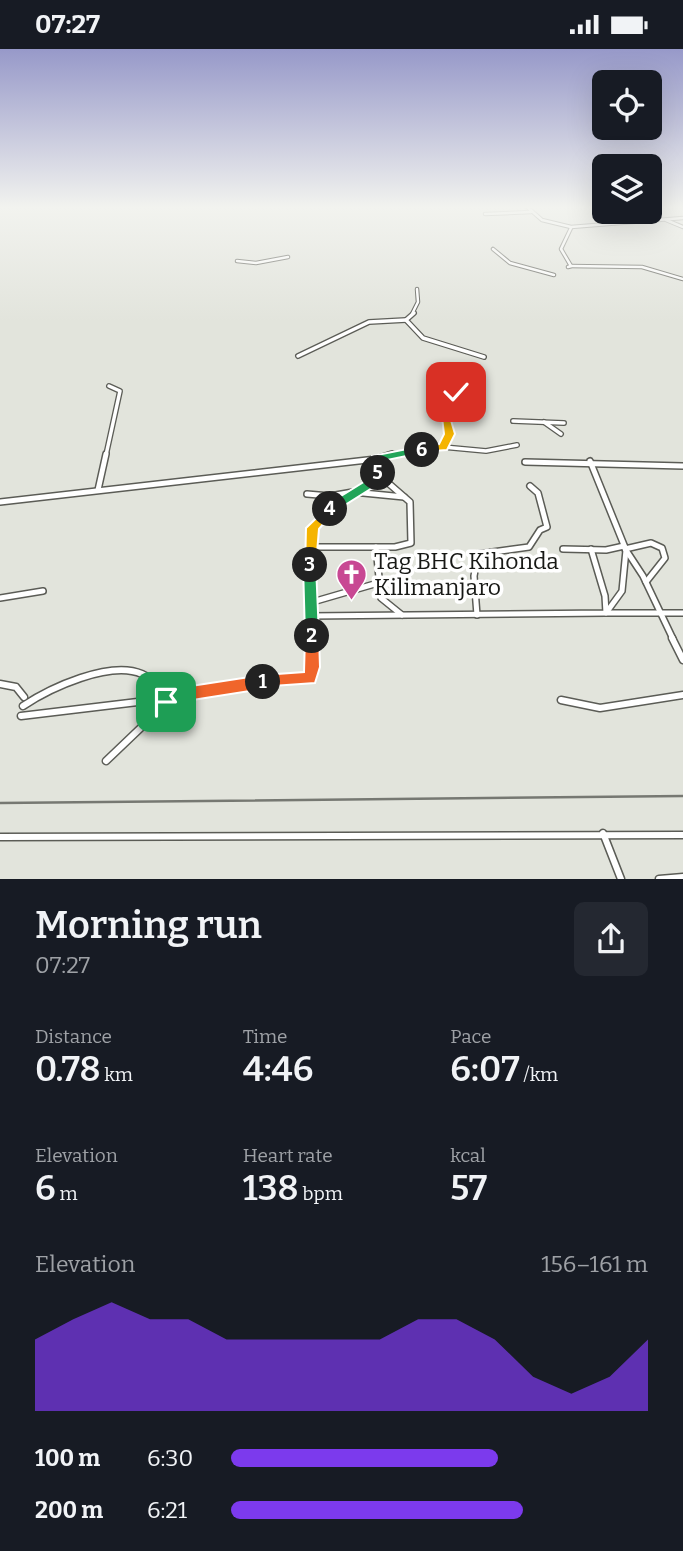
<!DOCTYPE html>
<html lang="en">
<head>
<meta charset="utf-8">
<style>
  :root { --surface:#171b24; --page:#242831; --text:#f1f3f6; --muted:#9ea1a6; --accent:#7c3aed }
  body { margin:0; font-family:Bitter,serif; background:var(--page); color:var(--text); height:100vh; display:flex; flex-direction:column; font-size:26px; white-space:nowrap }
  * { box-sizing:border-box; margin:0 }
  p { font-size:23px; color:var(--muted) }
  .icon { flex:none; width:38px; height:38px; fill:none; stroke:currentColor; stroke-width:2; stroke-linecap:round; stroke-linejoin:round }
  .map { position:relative; height:830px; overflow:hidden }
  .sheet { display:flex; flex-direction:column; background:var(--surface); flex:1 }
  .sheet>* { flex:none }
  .tools { position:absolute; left:592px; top:21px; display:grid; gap:14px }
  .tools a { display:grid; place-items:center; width:70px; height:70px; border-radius:10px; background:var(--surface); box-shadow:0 7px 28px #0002; font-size:35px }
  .pin { position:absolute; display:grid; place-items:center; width:60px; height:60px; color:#fff; margin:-30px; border-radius:14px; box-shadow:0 4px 10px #0006 }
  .km { position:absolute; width:35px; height:35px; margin:-18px; border-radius:50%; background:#222; color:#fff; font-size:19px; line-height:35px; text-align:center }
  .round { display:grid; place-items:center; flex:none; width:74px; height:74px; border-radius:10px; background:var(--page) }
  .overview { display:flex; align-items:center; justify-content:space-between; height:119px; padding:0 35px }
  h1 { font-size:38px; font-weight:600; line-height:52px }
  .stats { display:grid; grid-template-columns:repeat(3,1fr); gap:10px; height:119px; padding:7px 35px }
  .stats div { display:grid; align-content:center }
  .stats b { font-size:35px; font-weight:600 }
  .stats small { font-size:19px; font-weight:400 }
  .stats p { font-size:19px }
  .chart { height:196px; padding:14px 35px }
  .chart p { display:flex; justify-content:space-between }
  .chart svg { width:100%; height:126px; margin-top:7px; fill:var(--accent); opacity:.7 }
  ul { padding:0 35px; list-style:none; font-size:23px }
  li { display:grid; grid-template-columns:112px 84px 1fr; align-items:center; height:52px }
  li i { height:18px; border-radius:9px; background:var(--accent) }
  .status { display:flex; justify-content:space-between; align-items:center; height:49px; padding:0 35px; background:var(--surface); direction:ltr }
  .status svg { height:19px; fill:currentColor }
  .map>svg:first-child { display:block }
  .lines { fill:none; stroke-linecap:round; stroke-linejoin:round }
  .street-far3-casing { stroke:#5b5c56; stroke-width:4.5 }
  .street-far2-casing { stroke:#5b5c56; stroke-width:6 }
  .street-far1-casing { stroke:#5b5c56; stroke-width:8 }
  .street-casing { stroke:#5b5c56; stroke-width:9 }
  .street-far3 { stroke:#fff; stroke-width:2.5 }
  .street-far2 { stroke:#fff; stroke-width:3.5 }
  .street-far1 { stroke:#fff; stroke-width:5 }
  .street { stroke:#fff; stroke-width:6 }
  .rail { stroke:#767872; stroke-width:2.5 }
  .split-1 { fill:#f0652b; stroke:#fff; stroke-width:2 }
  .split-2 { fill:#f0652b; stroke:#fff; stroke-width:2 }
  .split-3 { fill:#22a559; stroke:#fff; stroke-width:2 }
  .split-4 { fill:#f5b400; stroke:#fff; stroke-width:2 }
  .split-5 { fill:#22a559; stroke:#fff; stroke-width:2 }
  .split-6 { fill:#22a559; stroke:#fff; stroke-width:2 }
  .split-7 { fill:#f5b400; stroke:#fff; stroke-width:2 }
  .split-8 { fill:#f5b400; stroke:#fff; stroke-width:2 }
  .labels { text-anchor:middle; stroke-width:7; stroke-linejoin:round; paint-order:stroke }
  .poi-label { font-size:23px; fill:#171815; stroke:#fff; text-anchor:start }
</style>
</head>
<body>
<div class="status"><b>07:27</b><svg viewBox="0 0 49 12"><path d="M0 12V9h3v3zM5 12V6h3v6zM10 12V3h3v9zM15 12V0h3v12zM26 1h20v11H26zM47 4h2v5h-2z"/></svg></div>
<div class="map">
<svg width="683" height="830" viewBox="0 0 683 830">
  <rect width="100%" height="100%" fill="#e2e4dc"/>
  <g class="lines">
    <defs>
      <g id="street-far3">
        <polyline points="526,157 542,171 571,178 683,169"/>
        <polyline points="485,165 531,163"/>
        <polyline points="666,171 683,178"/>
        <polyline points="493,200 510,214 554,226"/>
        <polyline points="237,212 256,214 288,208"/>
        <polyline points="570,217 642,218 683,230"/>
        <polyline points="568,218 571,217 561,200 571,179"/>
        <polyline points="412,265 418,253 417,240"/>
      </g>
      <g id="street-far2">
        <polyline points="414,264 406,271 423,289 484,308"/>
        <polyline points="298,307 369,273 406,271"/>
        <polyline points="513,372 564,374"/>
        <polyline points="544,373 561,385"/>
        <polyline points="443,398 449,385 445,366 451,355 450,349 467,335"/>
        <polyline points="106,406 120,342 109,337"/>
        <polyline points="387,406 443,398 486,402 517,396"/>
      </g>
      <g id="street-far1">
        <polyline points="590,412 626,501 643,527 673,590"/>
        <polyline points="525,413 683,417"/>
        <polyline points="98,441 106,405"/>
        <polyline points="307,445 330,447 353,443 404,448"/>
        <polyline points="0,453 376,410 392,405"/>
        <polyline points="311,498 395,498 411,494 410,453 379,426"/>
        <polyline points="376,498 381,549 402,566"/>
        <polyline points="563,500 606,501 624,497"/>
        <polyline points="591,500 605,547 606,564 683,564"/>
        <polyline points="625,500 651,494 662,499 665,509 646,533"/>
        <polyline points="0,549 43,542"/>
        <polyline points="309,554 378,534"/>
        <polyline points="477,566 474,527 478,505 529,498 540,481 547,478 538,444 530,437"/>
        <polyline points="310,567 606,564 622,542 626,501"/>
        <polyline points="313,590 310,487 328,461 375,431 379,426 376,410"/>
      </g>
      <g id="street">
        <polyline points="672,589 683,611"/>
        <polyline points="0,635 16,638 24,648"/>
        <polyline points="561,651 600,659 683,646"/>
        <path d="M 23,657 C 50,639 110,611 142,625 C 154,630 163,640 172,649"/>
        <polyline points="21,667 171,649"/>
        <polyline points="106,712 172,649 240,636 309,629 313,589"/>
        <polyline points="603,784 621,830"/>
        <polyline points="0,788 683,786"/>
        <polyline points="659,830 683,828"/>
      </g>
    </defs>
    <!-- street-far3 casing -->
    <use href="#street-far3" class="street-far3-casing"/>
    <!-- street-far2 casing -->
    <use href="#street-far2" class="street-far2-casing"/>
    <!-- street-far1 casing -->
    <use href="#street-far1" class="street-far1-casing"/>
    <!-- street casing -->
    <use href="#street" class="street-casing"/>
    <!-- street-far3 -->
    <use href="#street-far3" class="street-far3"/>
    <!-- street-far2 -->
    <use href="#street-far2" class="street-far2"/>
    <!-- street-far1 -->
    <use href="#street-far1" class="street-far1"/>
    <!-- street -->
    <use href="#street" class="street"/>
    <!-- rail -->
    <polyline class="rail" points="0,754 683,747"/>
  </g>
  <!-- sky -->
  <linearGradient id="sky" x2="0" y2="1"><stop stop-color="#9799c9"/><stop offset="0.58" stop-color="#f2f3ef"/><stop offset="1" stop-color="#f2f3ef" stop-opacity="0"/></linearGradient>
  <rect width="683" height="273" fill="url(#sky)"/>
  <!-- split-1 -->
  <polygon class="split-1" points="263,626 271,633 263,640 180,653 166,660 158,653 160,647 178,639"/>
  <!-- split-2 -->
  <polygon class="split-2" points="312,580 319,587 320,618 315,634 258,638 256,633 263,626 304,623 305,587"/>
  <!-- split-3 -->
  <polygon class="split-3" points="310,511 316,516 319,587 312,593 305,587 303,516"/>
  <!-- split-4 -->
  <polygon class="split-4" points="330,456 336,460 319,480 316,516 310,521 305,519 306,479"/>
  <!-- split-5 -->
  <polygon class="split-5" points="378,420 384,424 380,434 334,463 325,463 325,457 370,429"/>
  <!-- split-6 -->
  <polygon class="split-6" points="422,397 426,398 426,403 382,412 382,426 372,424 372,407"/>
  <!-- split-7 -->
  <polygon class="split-7" points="442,368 450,368 455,385 447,401 418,403 418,398 439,395 444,385"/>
  <!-- split-8 -->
  <polygon class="split-8" points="456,340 461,343 455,349 451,370 442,372 439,366 446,355 445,349"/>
  <!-- icons -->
  <defs>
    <symbol id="church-pin" viewBox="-11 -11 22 30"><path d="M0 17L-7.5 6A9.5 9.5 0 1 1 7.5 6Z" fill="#c84893" stroke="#fff"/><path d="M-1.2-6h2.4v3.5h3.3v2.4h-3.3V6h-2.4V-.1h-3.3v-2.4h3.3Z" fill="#fff"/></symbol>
  </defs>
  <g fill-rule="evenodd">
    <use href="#church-pin" x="334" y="508" width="35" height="47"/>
  </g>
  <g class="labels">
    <!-- poi labels -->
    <g class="poi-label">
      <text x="374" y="520">Tag BHC Kihonda<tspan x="374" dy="26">Kilimanjaro</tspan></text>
    </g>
  </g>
</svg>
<div class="tools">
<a><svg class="icon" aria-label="locate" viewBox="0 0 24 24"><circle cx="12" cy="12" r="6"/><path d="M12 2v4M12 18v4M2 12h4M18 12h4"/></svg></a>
<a><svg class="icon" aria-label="layers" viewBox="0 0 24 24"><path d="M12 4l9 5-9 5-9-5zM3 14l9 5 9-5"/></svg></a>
</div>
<div class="pin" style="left:166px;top:653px;background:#1e9e55"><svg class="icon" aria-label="arrive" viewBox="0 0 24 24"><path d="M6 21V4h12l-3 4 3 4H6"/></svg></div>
<div class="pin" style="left:456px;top:343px;background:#d93025"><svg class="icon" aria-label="check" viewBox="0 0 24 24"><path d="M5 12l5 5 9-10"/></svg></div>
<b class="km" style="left:263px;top:633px">1</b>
<b class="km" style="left:312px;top:587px">2</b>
<b class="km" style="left:310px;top:516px">3</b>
<b class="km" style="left:330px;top:460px">4</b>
<b class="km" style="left:378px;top:424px">5</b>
<b class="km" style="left:422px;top:401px">6</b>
</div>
<section class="sheet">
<div class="overview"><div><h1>Morning run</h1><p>07:27</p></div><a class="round"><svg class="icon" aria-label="share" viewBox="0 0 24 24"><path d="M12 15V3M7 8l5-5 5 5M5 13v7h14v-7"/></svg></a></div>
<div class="stats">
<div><p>Distance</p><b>0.78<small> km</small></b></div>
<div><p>Time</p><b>4:46</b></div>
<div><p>Pace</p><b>6:07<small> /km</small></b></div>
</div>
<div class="stats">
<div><p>Elevation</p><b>6<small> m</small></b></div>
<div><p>Heart rate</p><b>138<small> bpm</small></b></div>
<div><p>kcal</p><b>57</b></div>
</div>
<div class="chart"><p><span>Elevation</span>156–161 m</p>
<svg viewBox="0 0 160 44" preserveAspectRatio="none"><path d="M0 44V19L10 12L20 6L30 12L40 12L50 19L60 19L70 19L80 19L90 19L100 12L110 12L120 19L130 32L140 38L150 32L160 19V44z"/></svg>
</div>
<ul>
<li><b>100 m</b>6:30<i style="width:64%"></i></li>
<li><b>200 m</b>6:21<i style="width:70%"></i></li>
</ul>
</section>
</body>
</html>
